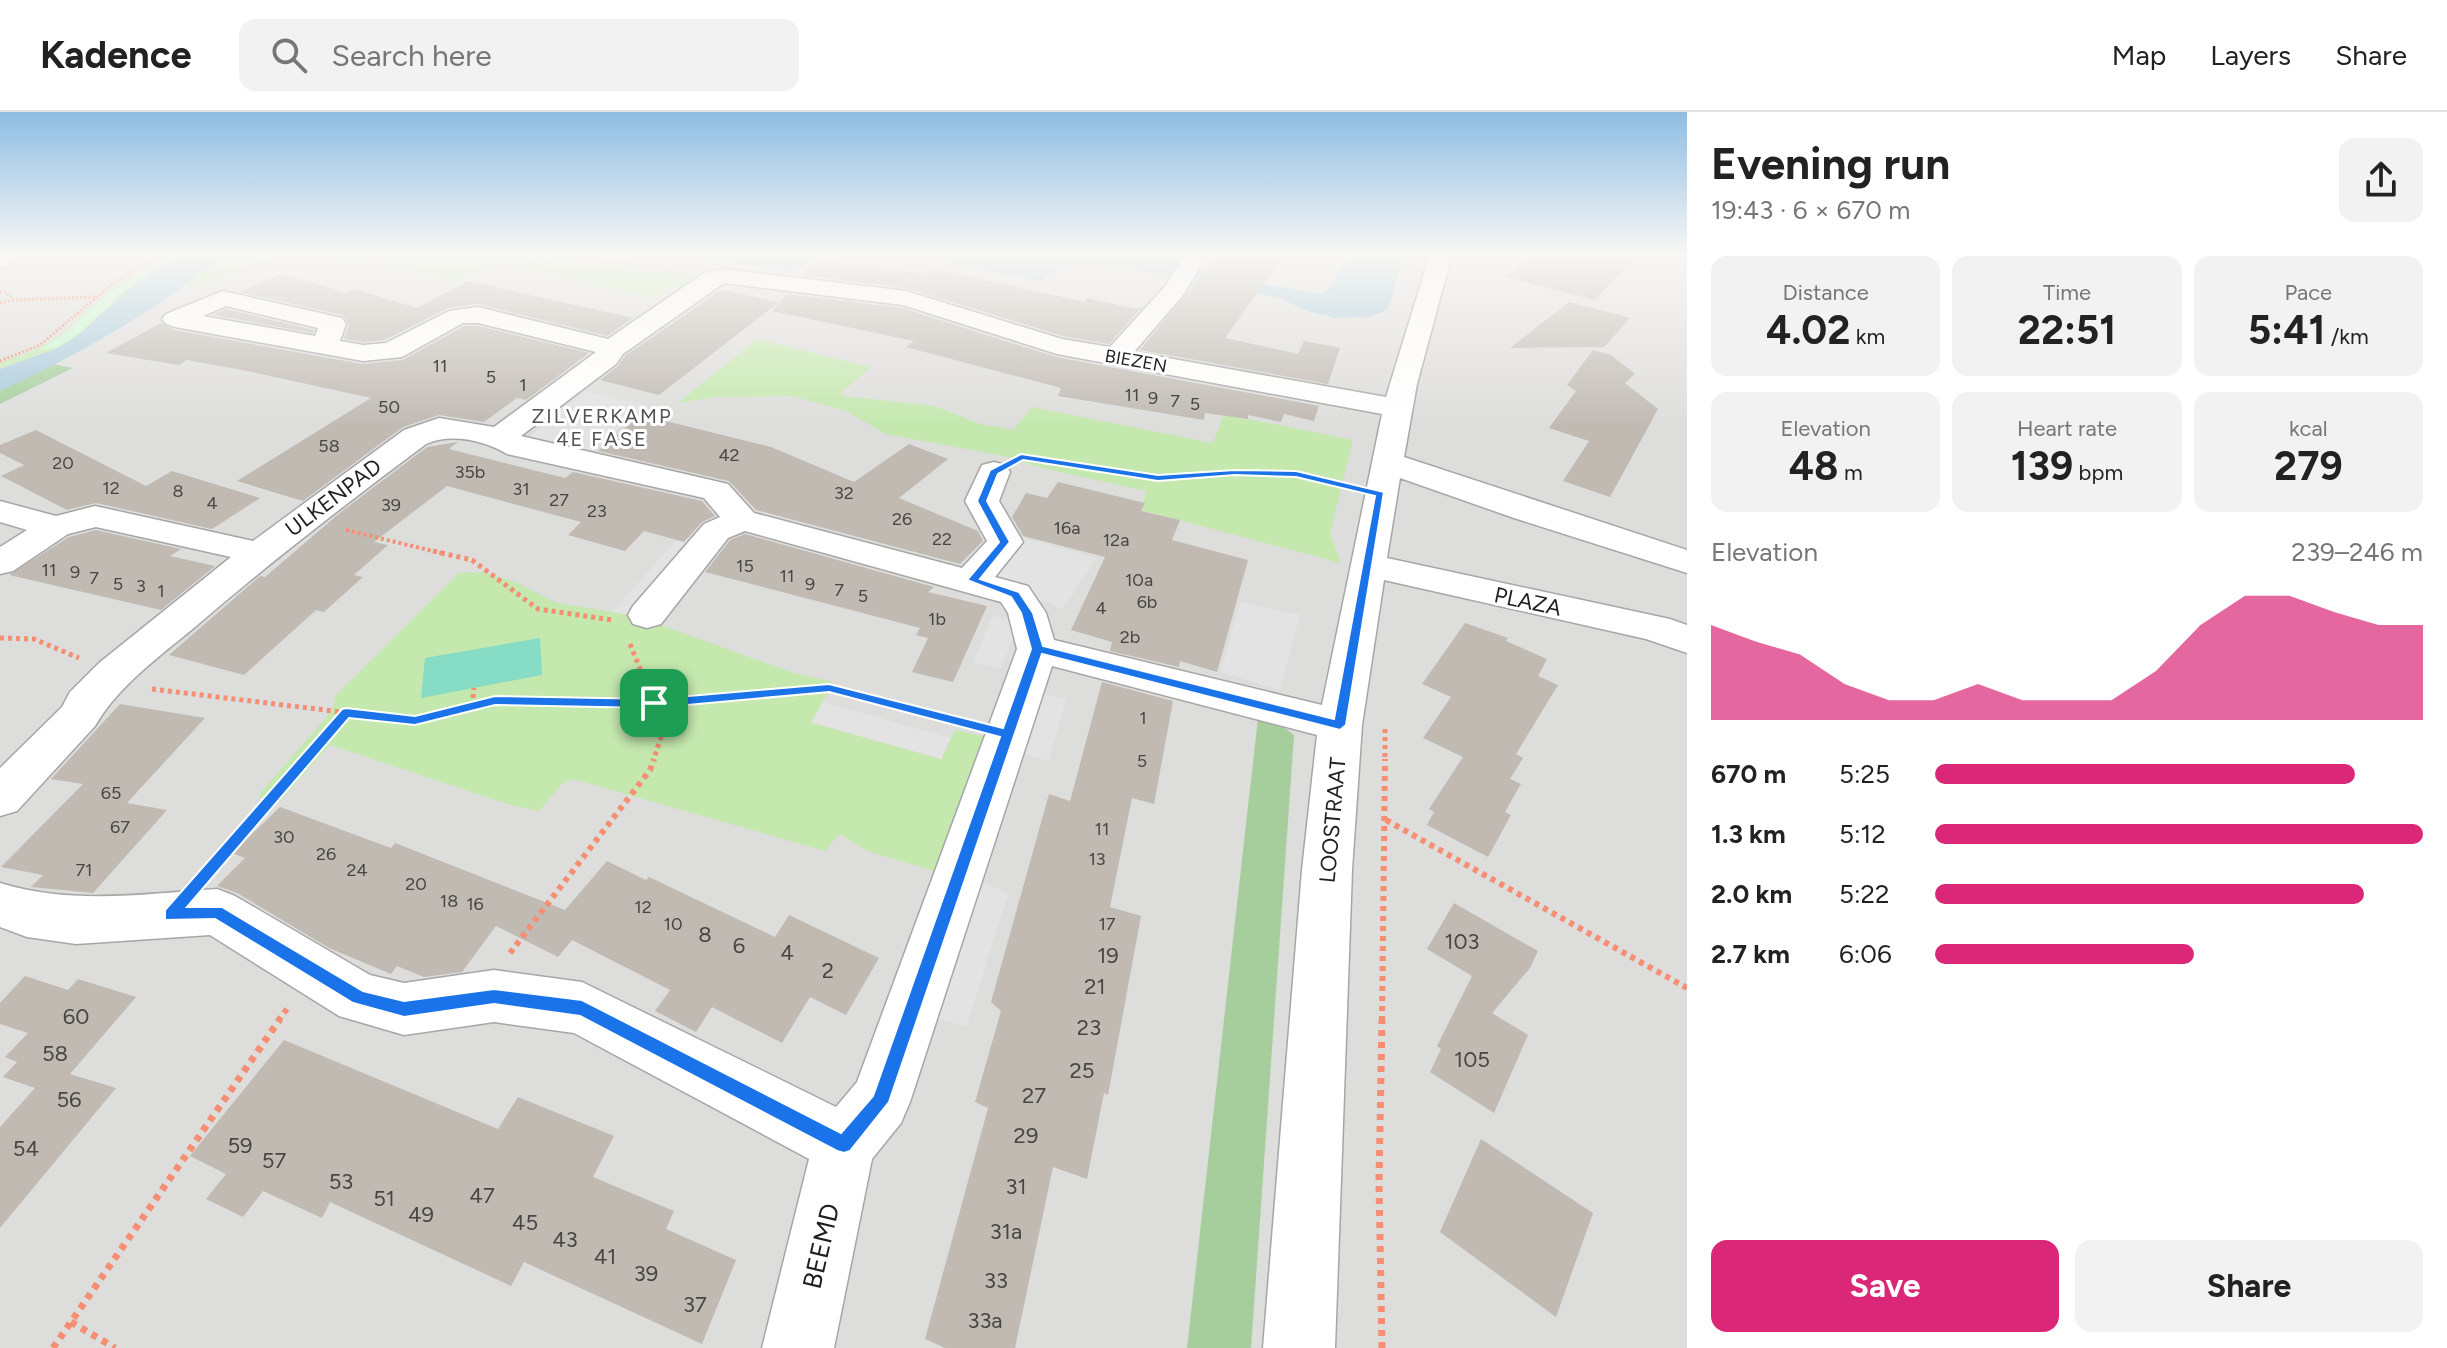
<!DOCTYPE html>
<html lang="en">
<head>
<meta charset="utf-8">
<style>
  :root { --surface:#fff; --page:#f2f2f2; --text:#222; --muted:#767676; --line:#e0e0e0; --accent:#db2777 }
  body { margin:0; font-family:Figtree,sans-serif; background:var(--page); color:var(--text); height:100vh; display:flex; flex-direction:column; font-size:30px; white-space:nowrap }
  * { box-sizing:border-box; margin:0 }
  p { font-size:26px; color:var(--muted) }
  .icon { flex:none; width:44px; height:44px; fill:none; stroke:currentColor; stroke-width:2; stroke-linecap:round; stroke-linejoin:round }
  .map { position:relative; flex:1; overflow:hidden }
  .side { display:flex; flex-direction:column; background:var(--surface); width:760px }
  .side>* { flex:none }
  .pin { position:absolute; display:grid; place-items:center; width:68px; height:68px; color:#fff; margin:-34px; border-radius:16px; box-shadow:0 4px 12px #0006 }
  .round { display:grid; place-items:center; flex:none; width:84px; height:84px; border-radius:16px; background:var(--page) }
  .head { display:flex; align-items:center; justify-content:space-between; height:136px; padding:0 24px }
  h1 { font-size:44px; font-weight:700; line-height:60px }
  .stats { display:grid; grid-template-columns:repeat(3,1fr); gap:12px; height:136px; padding:8px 24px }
  .stats div { display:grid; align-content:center; border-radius:16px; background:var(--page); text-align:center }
  .stats b { font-size:40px; font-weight:700 }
  .stats small { font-size:22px; font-weight:400 }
  .stats p { font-size:22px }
  .chart { height:224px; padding:16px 24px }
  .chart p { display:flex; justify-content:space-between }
  .chart svg { width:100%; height:144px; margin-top:8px; fill:var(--accent); opacity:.7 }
  .button { display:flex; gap:16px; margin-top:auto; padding:16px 24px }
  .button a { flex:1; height:92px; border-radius:16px; background:var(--accent); color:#fff; font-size:32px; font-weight:700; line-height:92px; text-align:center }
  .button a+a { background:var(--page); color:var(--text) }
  ul { padding:0 24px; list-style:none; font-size:26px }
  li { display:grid; grid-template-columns:128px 96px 1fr; align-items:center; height:60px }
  li i { height:20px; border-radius:10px; background:var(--accent) }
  header { display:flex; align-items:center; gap:48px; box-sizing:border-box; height:112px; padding:0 40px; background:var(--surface); border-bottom:2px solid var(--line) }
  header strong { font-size:38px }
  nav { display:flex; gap:44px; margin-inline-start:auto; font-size:28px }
  .search { width:560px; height:72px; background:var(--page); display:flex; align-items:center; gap:20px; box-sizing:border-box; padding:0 28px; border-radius:16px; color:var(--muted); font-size:30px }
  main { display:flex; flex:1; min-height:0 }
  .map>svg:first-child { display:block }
  .residential { fill:#dddddc }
  .grass { fill:#c4e8ae }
  .forest { fill:#a5ce9c }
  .park { fill:#c5f8cf }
  .pitch { fill:#87dcc5 }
  .parking { fill:#e3e3e3 }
  .water { fill:#a8cadc }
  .building { fill:#c0bab3 }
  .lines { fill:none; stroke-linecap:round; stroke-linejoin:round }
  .street-casing { stroke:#a6a6a6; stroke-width:3 }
  .path-far4 { stroke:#f58e72; stroke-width:3; stroke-dasharray:2 2; stroke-linecap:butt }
  .path-far3 { stroke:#f58e72; stroke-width:4; stroke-dasharray:3 3; stroke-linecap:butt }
  .path-far2 { stroke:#f58e72; stroke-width:5; stroke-dasharray:4 4; stroke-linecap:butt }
  .path-far1 { stroke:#f58e72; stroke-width:6; stroke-dasharray:5 5; stroke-linecap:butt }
  .path { stroke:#f58e72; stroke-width:7; stroke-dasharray:6 6; stroke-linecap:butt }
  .street { fill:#fff; fill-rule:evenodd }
  .route { fill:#1a73e8; stroke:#fff; stroke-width:2; fill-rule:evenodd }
  .labels { text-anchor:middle; stroke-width:6; stroke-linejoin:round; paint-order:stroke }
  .far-street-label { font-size:18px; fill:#1f1f1f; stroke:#fff }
  .number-label { font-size:18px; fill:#474644 }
  .far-neighbourhood-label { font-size:20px; letter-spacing:2px; fill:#525252; stroke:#fff }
  .street-label { font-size:22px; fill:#1f1f1f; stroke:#fff }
  .near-number-label { font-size:22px; fill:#474644 }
  .near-street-label { font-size:26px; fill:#1f1f1f; stroke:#fff }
</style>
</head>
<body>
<header>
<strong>Kadence</strong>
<div class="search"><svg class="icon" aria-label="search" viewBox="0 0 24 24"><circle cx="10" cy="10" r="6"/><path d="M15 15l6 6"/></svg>Search here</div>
<nav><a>Map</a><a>Layers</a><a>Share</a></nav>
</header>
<main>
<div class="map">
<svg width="1687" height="1236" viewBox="0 0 1687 1236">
  <rect width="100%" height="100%" fill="#f0eee6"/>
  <!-- residential -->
  <rect class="residential" x="0" y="142" width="1687" height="1094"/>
  <!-- grass -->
  <g class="grass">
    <polygon points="167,142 183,142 130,176 81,221 58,236 0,257 0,251 41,235 66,219 109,178"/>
    <polygon points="232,142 278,142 196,176 185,175 191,166"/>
    <path d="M 319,142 C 425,142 531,138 635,158 C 657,163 680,154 699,170 L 690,177 L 672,174 L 651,186 L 509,152 L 497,151 L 456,170 L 372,147 L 351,152 Z"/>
    <polygon points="757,227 871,255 841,281 842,284 935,294 980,312 1013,318 1032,295 1213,331 1224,302 1353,328 1330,422 1341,451 1141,398 1146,379 1042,356 1003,344 886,322 846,299 792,284 718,285 678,291"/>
    <polygon points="484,460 515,470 557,491 636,504 794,561 833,570 812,611 941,647 955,618 987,625 941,761 870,740 839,722 825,739 573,667 562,672 539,699 507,692 330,633 277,692 258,684 331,600 336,583 459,461"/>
  </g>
  <!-- forest -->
  <g class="forest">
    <polygon points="54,252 73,256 0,292 0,279"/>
    <polygon points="1258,606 1278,611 1294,623 1251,1236 1187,1236"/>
  </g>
  <!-- park -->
  <path class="park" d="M 170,142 L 180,142 C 162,153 142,164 126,177 C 107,192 65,244 40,237 C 67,223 84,202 107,183 C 127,168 148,154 170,142 Z"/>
  <!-- pitch -->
  <polygon class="pitch" points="540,526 542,563 421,586 425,546"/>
  <!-- parking -->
  <g class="parking">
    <polygon points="584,279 645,293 587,345 524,329"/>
    <polygon points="704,424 629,503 612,500 675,429"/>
    <polygon points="1019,425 1097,446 1063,497 993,470"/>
    <polygon points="1240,490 1300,503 1280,578 1221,560"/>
    <polygon points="992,504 1020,510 1000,558 974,550"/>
    <polygon points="1037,580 1066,587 1049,649 1017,640"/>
    <polygon points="823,590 951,626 941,647 811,610"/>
    <polygon points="975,768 1009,781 966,915 931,904"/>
  </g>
  <!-- water -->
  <g class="water">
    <path d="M 183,142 L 232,142 C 205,153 186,174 162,190 C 110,223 56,254 0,279 L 0,257 L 58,236 L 81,221 L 130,176 Z"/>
    <polygon points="681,142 739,142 769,147 815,142 804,153 787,159"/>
    <path d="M 943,142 L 1179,142 L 1205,162 L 1320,182 C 1338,176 1337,150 1355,143 C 1367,138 1389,142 1402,142 L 1391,190 L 1385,199 L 1369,205 L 1336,206 L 1310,200 L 1279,186 L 1108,152 L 1070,151 L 1039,169 L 951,152 L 949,144 Z"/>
  </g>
  <!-- building -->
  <g class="building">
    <polygon points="1219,142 1285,142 1225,226 1298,242 1304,229 1340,236 1328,272 1140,238"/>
    <polygon points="1533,142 1639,142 1595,188 1506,165"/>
    <polygon points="816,148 925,162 929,156 1084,190 1087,186 1135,197 1142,195 1109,232 1063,224 906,176 802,163"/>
    <polygon points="282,162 346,181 354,177 417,196 468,169 633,206 607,224 478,192 448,196 385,228 363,230 344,227 349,213 343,203 239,180"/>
    <polygon points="721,178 779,190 659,283 600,268 618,254 625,244"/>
    <polygon points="787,182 902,196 1056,245 1319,294 1314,309 1284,302 1281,310 1248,303 1248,307 1205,301 1204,308 1058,284 1061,276 906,235 914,229 772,199"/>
    <polygon points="1569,190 1630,206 1604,235 1510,236"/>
    <polygon points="226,197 314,218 313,221 213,203"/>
    <polygon points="161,211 174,218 362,252 403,248 464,214 478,214 589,241 526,288 517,286 484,310 439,303 403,315 303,389 237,369 371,286 242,258 187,248 179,253 106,241"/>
    <polygon points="1593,238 1611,243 1635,262 1625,271 1658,297 1610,385 1563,369 1589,329 1549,316 1576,279 1567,273"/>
    <polygon points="641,303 771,335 854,370 909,332 948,347 899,386 978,419 983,429 960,452 756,398 729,369 598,339"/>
    <polygon points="36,318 146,374 172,359 260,386 212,417 96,391 67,398 1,364 24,353 0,341 0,333"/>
    <polygon points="458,330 449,337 565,366 573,360 702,389 715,404 702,410 684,430 644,419 625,439 568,423 581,410 447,374 374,430 388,433 354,463 363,465 324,500 316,498 244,563 169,543 260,464 265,465 341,400 427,335"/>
    <polygon points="1058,370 1145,391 1141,399 1180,408 1172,428 1248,448 1217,560 1180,549 1179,555 1110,539 1112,530 1071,518 1105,445 1023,424 1012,405 1026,381 1047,386"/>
    <polygon points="96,418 181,437 170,444 215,454 161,498 9,463 69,425"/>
    <polygon points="745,422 934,475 928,480 987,494 953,570 912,560 928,526 916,523 920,516 705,460 730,428"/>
    <polygon points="1465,511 1508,526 1506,529 1547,547 1538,564 1558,573 1516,642 1523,646 1510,667 1521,672 1505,700 1511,703 1488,745 1427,713 1434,700 1429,697 1463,645 1423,626 1451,585 1422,572"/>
    <polygon points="1102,570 1173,589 1154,692 1132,686 1110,795 1141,804 1108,983 1104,981 1087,1067 1053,1055 1015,1236 945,1236 925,1227 988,996 975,990 1001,899 991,890 1049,682 1070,689"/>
    <polygon points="120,592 205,606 127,691 167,698 93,781 31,775 43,763 1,755 83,672 51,667"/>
    <polygon points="280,695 391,736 395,731 565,798 607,749 646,768 649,765 775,825 789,803 879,846 846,903 810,885 782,931 712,895 696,920 655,899 670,878 572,828 558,845 496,814 462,860 424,865 397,854 391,862 329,836 237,781 217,774 245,746 232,741"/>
    <polygon points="1454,791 1538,839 1530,856 1492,901 1528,923 1494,1001 1430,960 1441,937 1437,934 1472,864 1427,837"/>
    <polygon points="25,864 68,878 78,867 136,885 70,962 116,976 0,1116 0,1015 35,976 3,965 17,950 5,945 28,921 0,912 0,891"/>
    <polygon points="284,928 498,1017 518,985 614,1024 593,1065 674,1099 666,1117 736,1148 702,1232 524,1150 511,1174 330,1090 322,1106 263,1079 243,1105 206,1087 226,1062 190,1044"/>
    <polygon points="1481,1027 1593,1101 1556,1205 1440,1120"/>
  </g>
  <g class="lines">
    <defs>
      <g id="street">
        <polygon points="0,142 23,142 8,154 0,156"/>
        <path d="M 1185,142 L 1208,142 L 1183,183 L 1134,240 L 1386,285 L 1430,142 L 1452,142 L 1417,272 L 1404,345 L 1687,438 L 1687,461 L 1514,406 L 1400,366 L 1387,446 L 1670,507 L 1687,513 L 1687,541 L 1646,527 L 1384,468 L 1362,613 L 1352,758 L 1335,1236 L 1263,1236 L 1302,758 L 1317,623 L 1052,554 L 910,990 L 901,1011 L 872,1047 L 834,1236 L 762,1236 L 809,1047 L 574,921 L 494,910 L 404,923 L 339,904 L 210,823 L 76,832 L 27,825 L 0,815 L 0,771 C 71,793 144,782 217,777 L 235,784 L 370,863 L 404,871 L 494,858 L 582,870 L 836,995 L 857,970 L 1017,537 L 1008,501 L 1001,490 L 745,419 L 728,426 L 661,512 L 647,516 L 633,512 L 628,503 L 633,494 L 704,412 L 720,405 L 704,386 L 507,342 C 483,328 451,321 426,332 C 347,391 269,451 195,515 C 159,545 119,573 95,614 L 17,699 L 0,704 L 0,656 L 62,595 L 70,580 L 99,551 L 231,445 L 96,415 L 68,422 L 13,459 L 0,462 L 0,435 L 27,418 L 0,410 L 0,389 L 56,404 L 95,394 L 253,429 L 404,318 L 439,306 L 494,315 L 596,240 L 478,211 L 463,211 L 402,245 L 363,249 L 175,215 L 166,212 L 162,207 L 166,202 L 223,179 L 342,206 L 346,212 L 340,229 L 363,233 L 386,231 L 449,199 L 478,195 L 608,227 L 704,161 L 724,157 L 906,179 L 1062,227 L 1110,235 L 1166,173 ZM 724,171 L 903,193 L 1057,242 L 1382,302 L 1322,593 L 1054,528 L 1046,501 L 1028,474 L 995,465 L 1023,430 L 999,389 L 1010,360 L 1006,353 L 994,350 L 982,353 L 965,389 L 987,429 L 962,456 L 754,401 L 728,372 L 521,324 L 616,252 L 623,242 ZM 226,194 L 318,216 L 315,224 L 203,204 Z"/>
      </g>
    </defs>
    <!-- street casing -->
    <use href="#street" class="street-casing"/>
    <!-- path-far4 -->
    <g class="path-far4">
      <polyline points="550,142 671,157"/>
      <polyline points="40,149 51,142"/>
      <polyline points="239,161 288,142"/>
      <polyline points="0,180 6,180 13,188 96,185"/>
      <polyline points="0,191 13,188"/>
      <polyline points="0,249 40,233 116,169 161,142"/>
    </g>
    <!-- path-far3 -->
    <g class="path-far3">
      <polyline points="1023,345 1158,366 1235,360 1296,362 1349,375"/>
      <polyline points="346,418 441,441"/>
    </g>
    <!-- path-far2 -->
    <g class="path-far2">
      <polyline points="433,439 472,448 538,497 612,508"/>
      <polyline points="0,526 34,527 79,546"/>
      <polyline points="630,532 654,591 668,605 653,649"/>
      <polyline points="152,577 415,609 495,589 654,591 829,576 969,612"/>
      <polyline points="472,594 474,576"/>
      <polyline points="1385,617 1385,649"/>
      <polyline points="305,649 346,601"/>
    </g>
    <!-- path-far1 -->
    <g class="path-far1">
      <polyline points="1386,708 1687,876"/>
      <polyline points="211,757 307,647"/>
      <polyline points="510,841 650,658 654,647"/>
      <polyline points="278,909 289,894"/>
      <polyline points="1382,909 1385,647"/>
    </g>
    <!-- path -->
    <g class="path">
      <polyline points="71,1210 115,1236"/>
      <polyline points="53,1236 280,907"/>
      <polyline points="1382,1236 1379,1070 1382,907"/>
    </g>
    <!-- street -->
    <use href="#street" class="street"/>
  </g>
  <!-- sky -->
  <linearGradient id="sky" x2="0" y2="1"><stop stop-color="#8ebde3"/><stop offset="0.45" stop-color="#f8f7f4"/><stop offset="1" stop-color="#f8f7f4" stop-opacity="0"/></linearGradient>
  <rect width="1687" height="315" fill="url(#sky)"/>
  <!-- route -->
  <path class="route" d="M 1021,342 L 1158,363 L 1235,358 L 1296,359 L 1384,380 L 1346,613 L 1340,618 L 1042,542 L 889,990 L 850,1039 L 844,1041 L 837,1039 L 580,904 L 494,892 L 404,905 L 353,891 L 215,807 L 165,808 L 165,798 L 342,597 L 346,596 L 415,604 L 495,584 L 654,587 L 829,572 L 1003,616 L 1031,537 L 1021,501 L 1011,485 L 967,468 L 999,430 L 977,389 L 990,358 ZM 1023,348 L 1158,369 L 1235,363 L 1296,365 L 1375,384 L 1334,607 L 1043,534 L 1033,501 L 1019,480 L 980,467 L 1010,430 L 987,389 L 998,362 ZM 829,580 L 1000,625 L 873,984 L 841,1021 L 582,888 L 494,877 L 404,889 L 363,879 L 222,795 L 187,795 L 349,606 L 415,613 L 495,593 L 654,596 Z"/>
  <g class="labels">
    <!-- far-street labels -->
    <g class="far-street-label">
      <text transform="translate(1136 249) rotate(10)" y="6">BIEZEN</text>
    </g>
    <!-- number labels -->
    <g class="number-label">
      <text x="440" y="260">11</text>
      <text x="491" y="271">5</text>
      <text x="523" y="279">1</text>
      <text x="1132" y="289">11</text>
      <text x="1153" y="292">9</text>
      <text x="1175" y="295">7</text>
      <text x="1195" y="298">5</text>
      <text x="389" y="301">50</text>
      <text x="329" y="340">58</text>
      <text x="729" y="349">42</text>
      <text x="63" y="357">20</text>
      <text x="470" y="366">35b</text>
      <text x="111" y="382">12</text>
      <text x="521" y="383">31</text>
      <text x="178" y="385">8</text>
      <text x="844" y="387">32</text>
      <text x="559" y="394">27</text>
      <text x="212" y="397">4</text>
      <text x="391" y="399">39</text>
      <text x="597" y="405">23</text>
      <text x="902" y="413">26</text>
      <text x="1067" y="422">16a</text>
      <text x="942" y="433">22</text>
      <text x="1116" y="434">12a</text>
      <text x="745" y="460">15</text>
      <text x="49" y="464">11</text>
      <text x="75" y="466">9</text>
      <text x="787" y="470">11</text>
      <text x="94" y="472">7</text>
      <text x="1139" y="474">10a</text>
      <text x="118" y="478">5</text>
      <text x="810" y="478">9</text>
      <text x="141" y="480">3</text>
      <text x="839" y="484">7</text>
      <text x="161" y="485">1</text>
      <text x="863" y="490">5</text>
      <text x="1147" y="496">6b</text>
      <text x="1101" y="502">4</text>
      <text x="937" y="513">1b</text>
      <text x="1130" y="531">2b</text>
      <text x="1143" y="612">1</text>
      <text x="1142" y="655">5</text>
      <text x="111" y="687">65</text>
      <text x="120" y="721">67</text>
      <text x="1102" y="723">11</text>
      <text x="284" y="731">30</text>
      <text x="326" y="748">26</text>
      <text x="1097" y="753">13</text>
      <text x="84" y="764">71</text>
      <text x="357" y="764">24</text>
      <text x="416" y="778">20</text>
      <text x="449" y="795">18</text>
      <text x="475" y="798">16</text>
      <text x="643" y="801">12</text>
      <text x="673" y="818">10</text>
      <text x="1107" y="818">17</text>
    </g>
    <!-- far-neighbourhood labels -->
    <g class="far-neighbourhood-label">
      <text x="602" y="311">ZILVERKAMP<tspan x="602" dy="23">4E FASE</tspan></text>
    </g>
    <!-- street labels -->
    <g class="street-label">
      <text transform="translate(333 385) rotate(-37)" y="8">ULKENPAD</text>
      <text transform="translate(1528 489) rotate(12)" y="8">PLAZA</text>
      <text transform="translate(1332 708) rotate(-85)" y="8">LOOSTRAAT</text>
    </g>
    <!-- near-number labels -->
    <g class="near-number-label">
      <text x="705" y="830">8</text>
      <text x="1462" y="837">103</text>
      <text x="739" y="841">6</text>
      <text x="787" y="848">4</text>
      <text x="1108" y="851">19</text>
      <text x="828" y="866">2</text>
      <text x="1095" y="882">21</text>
      <text x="76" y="912">60</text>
      <text x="1089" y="923">23</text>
      <text x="55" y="949">58</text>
      <text x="1472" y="955">105</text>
      <text x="1082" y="966">25</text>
      <text x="1034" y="991">27</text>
      <text x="69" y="995">56</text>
      <text x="1026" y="1031">29</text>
      <text x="240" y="1041">59</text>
      <text x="26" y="1044">54</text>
      <text x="274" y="1056">57</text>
      <text x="341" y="1077">53</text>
      <text x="1016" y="1082">31</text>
      <text x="482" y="1091">47</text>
      <text x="384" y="1094">51</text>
      <text x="421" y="1110">49</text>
      <text x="525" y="1118">45</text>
      <text x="1006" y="1127">31a</text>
      <text x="565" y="1135">43</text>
      <text x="605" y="1152">41</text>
      <text x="646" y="1169">39</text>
      <text x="996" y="1176">33</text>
      <text x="695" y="1200">37</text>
      <text x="985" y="1216">33a</text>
    </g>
    <!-- near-street labels -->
    <g class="near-street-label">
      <text transform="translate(821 1134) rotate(-77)" y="9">BEEMD</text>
    </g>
  </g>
</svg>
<div class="pin" style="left:654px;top:591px;background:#1e9e55"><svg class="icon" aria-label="arrive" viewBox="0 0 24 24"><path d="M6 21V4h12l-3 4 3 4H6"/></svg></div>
</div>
<section class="side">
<div class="head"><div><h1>Evening run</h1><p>19:43 · 6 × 670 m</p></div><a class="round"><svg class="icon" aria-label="share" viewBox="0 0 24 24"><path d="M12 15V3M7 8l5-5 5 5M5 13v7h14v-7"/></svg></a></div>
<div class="stats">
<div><p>Distance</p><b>4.02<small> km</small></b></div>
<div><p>Time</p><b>22:51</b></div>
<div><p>Pace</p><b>5:41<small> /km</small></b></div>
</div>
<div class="stats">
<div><p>Elevation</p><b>48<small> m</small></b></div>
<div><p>Heart rate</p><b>139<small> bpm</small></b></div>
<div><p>kcal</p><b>279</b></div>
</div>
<div class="chart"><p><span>Elevation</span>239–246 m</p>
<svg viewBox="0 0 160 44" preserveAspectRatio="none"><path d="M0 44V15L10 20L20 24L30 33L40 38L50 38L60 33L70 38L80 38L90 38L100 29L110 15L120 6L130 6L140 11L150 15L160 15V44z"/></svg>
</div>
<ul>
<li><b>670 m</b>5:25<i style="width:86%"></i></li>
<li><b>1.3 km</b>5:12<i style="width:100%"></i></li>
<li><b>2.0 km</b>5:22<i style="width:88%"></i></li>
<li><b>2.7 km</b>6:06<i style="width:53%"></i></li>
</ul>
<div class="button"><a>Save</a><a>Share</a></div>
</section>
</main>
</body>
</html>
